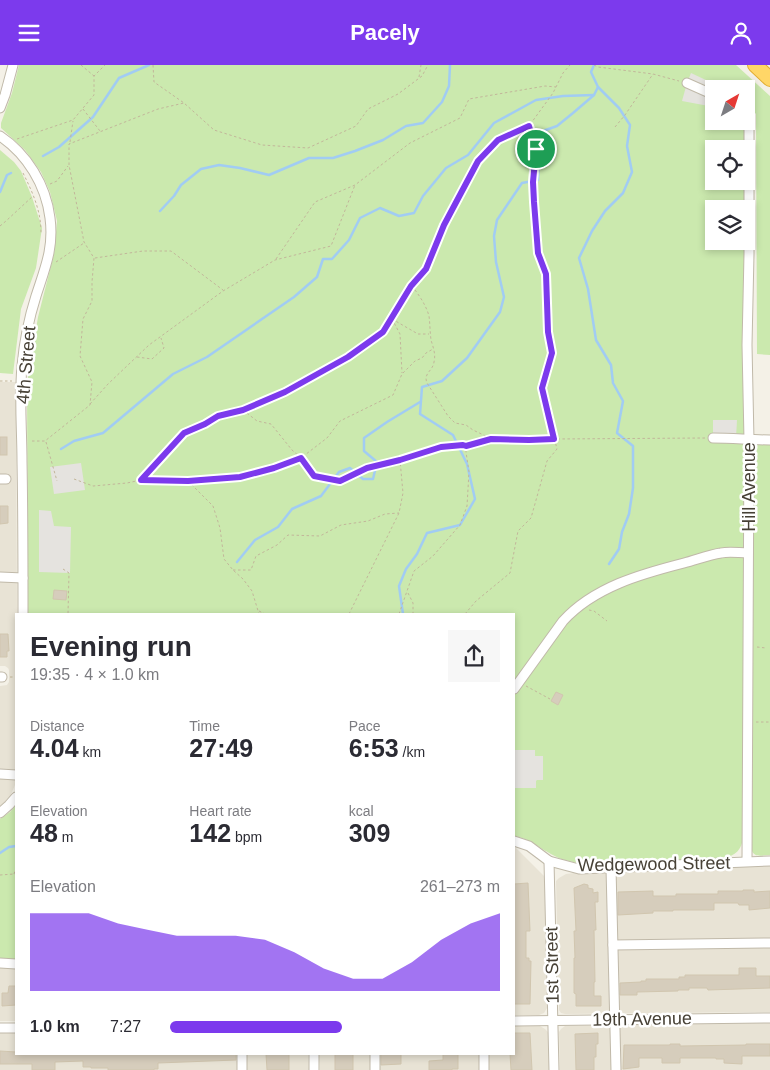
<!DOCTYPE html>
<html lang="en">
<head>
<meta charset="utf-8">
<style>
  :root { --surface:#fff; --page:#f7f7f7; --text:#2b2b33; --muted:#7c7c81; --accent:#7c3aed }
  body { margin:0; font-family:Arial,sans-serif; background:var(--page); color:var(--text); height:100vh; display:flex; flex-direction:column; font-size:19px; white-space:nowrap }
  * { box-sizing:border-box; margin:0 }
  p { font-size:16px; color:var(--muted) }
  .icon { flex:none; width:28px; height:28px; fill:none; stroke:currentColor; stroke-width:2; stroke-linecap:round; stroke-linejoin:round }
  .map { position:relative; flex:1; overflow:hidden }
  .drawer { position:absolute; left:15px; top:548px; width:500px; height:442px; display:flex; flex-direction:column; background:var(--surface); border-radius:0px; box-shadow:0 2px 8px #0003 }
  .drawer>* { flex:none }
  .needle { width:32px; rotate:39deg }
  .fabs { position:absolute; left:705px; top:15px; display:grid; gap:10px }
  .fabs a { display:grid; place-items:center; width:50px; height:50px; border-radius:0px; background:var(--surface); box-shadow:0 2px 8px #0003; font-size:25px }
  .pin { position:absolute; display:grid; place-items:center; width:42px; height:42px; color:#fff; margin:-21px; border:2px solid #fff; border-radius:50%; box-shadow:0 1px 5px #0007 }
  .round { display:grid; place-items:center; flex:none; width:52px; height:52px; border-radius:0px; background:var(--page) }
  .summary { display:flex; align-items:center; justify-content:space-between; height:85px; padding:0 15px }
  h1 { font-size:28px; font-weight:700; line-height:38px }
  .figures { display:grid; grid-template-columns:repeat(3,1fr); gap:8px; height:85px; padding:5px 15px }
  .figures div { display:grid; align-content:center }
  .figures b { font-size:25px; font-weight:700 }
  .figures small { font-size:14px; font-weight:400 }
  .figures p { font-size:14px }
  .chart { height:140px; padding:10px 15px }
  .chart p { display:flex; justify-content:space-between }
  .chart svg { width:100%; height:90px; margin-top:5px; fill:var(--accent); opacity:.7 }
  ul { padding:0 15px; list-style:none; font-size:16px }
  li { display:grid; grid-template-columns:80px 60px 1fr; align-items:center; height:38px }
  li i { height:12px; border-radius:6px; background:var(--accent) }
  header { display:flex; justify-content:space-between; align-items:center; height:65px; padding:0 15px; background:var(--accent); color:#fff; font-size:22px; font-weight:700 }
  .map>svg:first-child { display:block }
  .residential { fill:#e8e3d5 }
  .green { fill:#cbe9ae }
  .parking { fill:#e5e3df }
  .lines { fill:none; stroke-linecap:round; stroke-linejoin:round }
  .stream { stroke:#a1ccf3; stroke-width:2.5 }
  .building { fill:#d6cdbc; stroke:#d1c6af }
  .minor-casing { stroke:#c0b9a9; stroke-width:11 }
  .highway-casing { stroke:#e2ad33; stroke-width:16 }
  .path { stroke:#c2b69a; stroke-width:1; stroke-dasharray:2.5 2.5; stroke-linecap:butt }
  .minor { stroke:#fff; stroke-width:9 }
  .highway { stroke:#ffd667; stroke-width:14 }
  .route-casing { stroke:#fff; stroke-width:10 }
  .route { stroke:#7c3aed; stroke-width:6 }
  .labels { text-anchor:middle; stroke-width:5; stroke-linejoin:round; paint-order:stroke }
  .street-label { font-size:18px; fill:#474136; stroke:#fff }
</style>
</head>
<body>
<header><svg class="icon" aria-label="menu" viewBox="0 0 24 24"><path d="M4 6h16M4 12h16M4 18h16"/></svg>Pacely<svg class="icon" aria-label="person" viewBox="0 0 24 24"><circle cx="12" cy="8" r="4"/><path d="M4 21q1-7 8-7t8 7"/></svg></header>
<div class="map">
<svg width="770" height="1005" viewBox="0 0 770 1005">
  <rect width="100%" height="100%" fill="#f4f1e7"/>
  <!-- residential -->
  <g class="residential">
    <polygon points="0,317 16,317 17,549 16,549 16,713 15,720 9,734 0,741 0,621 7,620 9,617 9,605 8,603 5,601 0,601 0,419 6,419 6,410 0,409"/>
    <polygon points="516,783 545,812 547,943 544,948 539,950 514,950 514,784"/>
    <polygon points="770,800 770,947 565,949 561,948 559,945 556,816 559,813 566,809 574,808"/>
    <polygon points="0,898 16,899 16,956 0,956"/>
    <polygon points="770,958 770,1005 560,1005 559,967 561,964 565,961"/>
    <polygon points="514,961 540,961 545,964 548,967 548,970 549,1005 320,1005 319,989 514,989"/>
    <polygon points="0,967 16,967 16,989 308,989 309,1005 0,1005"/>
  </g>
  <!-- green -->
  <g class="green">
    <path d="M 19,0 L 736,0 L 770,31 L 770,290 L 757,289 L 756,49 L 746,37 L 746,24 L 714,24 L 714,56 L 746,56 L 746,84 L 714,84 L 714,116 L 746,116 L 745,144 L 714,144 L 714,176 L 745,176 L 743,773 C 741,789 731,792 718,794 C 682,795 646,798 611,798 C 597,798 582,800 569,796 C 548,792 534,774 514,771 L 514,549 L 28,549 L 27,319 L 38,252 L 54,189 L 57,156 L 50,127 L 41,107 L 25,85 L 1,63 L 1,58 L 12,28 Z"/>
    <polygon points="0,85 14,97 21,106 32,132 42,163 36,203 21,244 13,309 0,308"/>
    <path d="M 770,377 L 770,790 C 763,790 755,793 752,786 L 753,386 C 756,378 762,378 770,377 Z"/>
    <polygon points="16,740 16,899 0,898 0,754 10,747"/>
  </g>
  <!-- parking -->
  <g class="parking">
    <polygon points="691,8 725,24 714,24 714,42 682,36 687,18"/>
    <polygon points="713,355 737,355 736,373 713,373"/>
    <polygon points="81,398 85,425 54,429 50,402"/>
    <polygon points="39,445 51,446 54,461 71,462 70,508 39,507"/>
    <polygon points="514,685 535,685 535,691 543,691 543,715 537,715 536,716 536,723 514,723"/>
  </g>
  <g class="lines">
    <!-- stream -->
    <g class="stream">
      <polyline points="598,22 619,43 630,60 627,81 632,107 623,128 605,146 592,166 579,193 588,224 596,275 611,300 613,318 623,336 617,368 633,381 633,423 629,449 622,467 619,484 609,499"/>
      <polyline points="43,91 59,82 93,52 119,13 149,0"/>
      <polyline points="0,127 7,110 11,108"/>
      <polyline points="160,146 174,131 181,120 201,104 219,100 240,103 269,110 309,93 333,93 355,86 383,75 406,61 423,58 442,37 449,21 450,0"/>
      <polyline points="61,384 74,376 103,368 173,309 207,292 294,232 317,212 323,194 332,194 349,175 360,153 380,143 399,151 414,148 423,131 446,103 468,90 494,58 536,35 563,31 594,30"/>
      <polyline points="237,497 255,475 278,462 292,444 321,431 339,407 350,403 363,414 373,414 377,397 364,386 364,373 387,357 420,337"/>
      <polyline points="403,549 399,521 406,504 417,489 427,468 460,460 475,434 467,399 453,370 420,349 422,322 442,316 467,293 500,247 504,232 496,197 494,171 497,155 522,118 538,115 539,87 543,66 557,61 573,48 594,30 598,22 591,7 594,0"/>
      <polyline points="0,788 9,782 16,781"/>
    </g>
  </g>
  <!-- building -->
  <g class="building">
    <rect x="0" y="372" width="7" height="18"/>
    <polygon points="0,441 8,441 8,458 0,459"/>
    <polygon points="54,525 67,526 66,535 53,534"/>
    <polygon points="0,569 8,569 9,586 7,586 7,592 0,592"/>
    <polygon points="556,627 563,630 558,640 551,636"/>
    <polygon points="528,818 530,866 526,866 526,893 529,893 529,896 531,896 530,939 514,939 514,819"/>
    <polygon points="584,819 588,820 588,823 593,824 593,828 598,827 598,837 595,837 596,865 594,865 595,917 594,917 594,931 601,931 601,941 576,941 576,929 574,928 574,893 575,893 574,866 576,866 574,823"/>
    <polygon points="743,825 754,825 754,827 770,826 770,843 749,845 749,840 739,840 738,838 714,838 714,845 673,845 673,846 653,846 653,848 618,850 618,827 653,826 653,831 676,831 676,829 718,829 718,826 743,826"/>
    <polygon points="739,903 756,903 756,911 770,911 770,923 708,925 707,923 689,923 689,925 678,925 678,926 637,927 637,930 620,930 620,918 641,917 641,916 646,916 646,914 679,914 679,912 685,912 685,910 739,910"/>
    <polygon points="9,921 16,921 16,940 2,941 2,928 8,928"/>
    <polygon points="514,968 530,968 532,1005 511,1005 510,989 514,989"/>
    <polygon points="598,968 598,979 596,979 596,992 594,992 594,1005 576,1005 575,969"/>
    <polygon points="670,979 680,979 680,981 746,980 746,979 770,979 770,991 742,991 742,999 724,998 724,994 716,994 716,993 680,993 680,998 662,998 662,993 639,993 639,1002 623,1004 624,980 670,980"/>
    <polygon points="0,986 16,987 16,989 236,989 236,995 158,998 158,1004 154,1004 154,1005 108,1005 108,1003 91,1003 91,1002 83,1002 83,996 55,997 55,1005 32,1005 32,999 0,999"/>
    <polygon points="266,989 289,989 289,1005 267,1005"/>
    <rect x="335" y="989" width="18" height="16"/>
    <polygon points="381,989 401,989 401,999 381,1000"/>
    <polygon points="443,989 458,989 458,1004 452,1004 452,1005 429,1005 429,996 443,995"/>
  </g>
  <g class="lines">
    <defs>
      <g id="minor">
        <polyline points="687,18 714,30"/>
        <polyline points="0,43 5,30 13,0"/>
        <polyline points="746,48 749,58 749,189 747,280 749,375 747,796"/>
        <path d="M 0,71 C 27,89 46,120 50,153 C 54,183 45,203 36,231 C 29,253 24,278 22,301 C 19,333 22,365 22,397 C 23,447 23,498 23,549"/>
        <path d="M 713,373 C 733,373 751,375 770,375"/>
        <polyline points="0,414 6,414"/>
        <polyline points="0,512 23,513"/>
        <polyline points="0,612 2,612"/>
        <path d="M 514,624 L 563,556 C 594,522 641,509 684,498 C 696,495 708,490 721,488 C 730,486 739,488 748,488"/>
        <polyline points="0,709 16,710"/>
        <polyline points="0,748 9,740 16,732"/>
        <polyline points="514,776 529,781 549,796 579,804 770,796"/>
        <polyline points="549,796 554,1005"/>
        <polyline points="611,803 616,1005"/>
        <polyline points="613,880 770,878"/>
        <polyline points="0,898 16,899"/>
        <polyline points="514,956 770,953"/>
        <polyline points="0,963 16,963"/>
        <polyline points="314,989 314,1005"/>
        <polyline points="375,989 375,1005"/>
        <polyline points="484,989 484,1005"/>
        <polyline points="242,1005 242,989"/>
      </g>
      <polyline id="highway" points="755,0 770,14"/>
    </defs>
    <!-- minor casing -->
    <use href="#minor" class="minor-casing"/>
    <!-- highway casing -->
    <use href="#highway" class="highway-casing"/>
    <!-- path -->
    <g class="path">
      <polyline points="81,0 94,11"/>
      <polyline points="153,0 154,17 184,38 214,65 262,80 308,83 356,61 368,44 398,29 422,11 428,0"/>
      <polyline points="594,0 598,2 653,9 679,16"/>
      <polyline points="419,12 421,0"/>
      <polyline points="83,44 100,66"/>
      <polyline points="615,62 625,50 653,9"/>
      <polyline points="17,74 73,55 94,30 94,11 105,0"/>
      <polyline points="70,77 73,56"/>
      <path d="M 23,108 C 33,128 41,146 41,168"/>
      <polyline points="50,119 57,116 68,101"/>
      <polyline points="0,161 6,156 33,131"/>
      <polyline points="95,193 143,186 171,186 223,225"/>
      <polyline points="276,194 315,137 355,120 410,78 460,53 469,34 545,21 556,22"/>
      <polyline points="56,197 84,178"/>
      <path d="M 412,221 C 419,230 426,240 429,251 C 430,259 430,267 431,275 C 433,282 436,289 434,297 C 433,306 423,308 427,318 L 448,351 L 455,358 L 466,360 L 473,365 L 490,373"/>
      <polyline points="392,254 400,269 402,308"/>
      <polyline points="392,254 418,269 429,269"/>
      <polyline points="137,292 152,294 164,283 161,273"/>
      <polyline points="0,316 12,316"/>
      <polyline points="90,339 108,319 149,280 223,226 275,195 331,181 355,120"/>
      <polyline points="243,345 257,356 271,359 292,385 301,393 327,373 340,356 393,330 402,309 415,296 422,293 426,288 433,284"/>
      <polyline points="32,376 45,376 90,340 92,317 80,291 83,254 92,236 92,217 94,193 84,177 69,100 69,79 158,44 184,38"/>
      <polyline points="46,377 57,416"/>
      <polyline points="74,414 93,421 127,418 141,415 188,416 240,411 274,403 301,393 314,411 340,416 367,403 400,395 441,382 463,380 466,381 491,374 529,375 554,374 705,373"/>
      <polyline points="141,415 184,368 205,359 218,351 243,345 285,327 348,292 383,267 411,221 426,204 444,160 478,96 498,75 529,61 553,28 563,8 570,0"/>
      <polyline points="188,416 213,441 220,463 224,494 233,505 243,514 252,526 259,549"/>
      <polyline points="63,504 69,508 68,549"/>
      <polyline points="233,505 251,505 256,491 277,480 288,470 320,471 341,460 368,456 385,449 399,448"/>
      <polyline points="408,528 413,538 413,549"/>
      <polyline points="589,545 594,546 607,556"/>
      <polyline points="259,546 265,549"/>
      <polyline points="349,549 399,448 403,428 400,395"/>
      <polyline points="399,549 414,506 433,491 460,460 467,441 469,407 466,387 466,382"/>
      <polyline points="465,549 476,536 510,508 518,466 531,453 547,396 557,384 542,323 552,287 548,267 546,209 539,188 534,137 533,117 536,85 529,61"/>
      <polyline points="757,582 766,583"/>
      <polyline points="10,612 16,612"/>
      <polyline points="526,621 550,634"/>
      <polyline points="756,657 770,657"/>
      <polyline points="14,809 16,803"/>
      <polyline points="0,810 14,809 16,810"/>
    </g>
    <!-- minor -->
    <use href="#minor" class="minor"/>
    <!-- highway -->
    <use href="#highway" class="highway"/>
  </g>
  <g class="lines">
    <defs>
      <polygon id="route" points="529,61 536,84 533,117 534,137 538,188 546,209 548,267 552,288 542,323 554,374 529,375 491,374 466,381 463,380 441,382 400,395 367,403 340,416 314,411 301,393 274,403 240,412 188,416 141,415 184,368 205,359 218,351 243,345 285,327 348,292 383,267 411,221 426,204 444,160 478,96 498,75"/>
    </defs>
    <!-- route casing -->
    <use href="#route" class="route-casing"/>
    <!-- route -->
    <use href="#route" class="route"/>
  </g>
  <g class="labels">
    <!-- street labels -->
    <g class="street-label">
      <text transform="translate(26 300) rotate(-85)" y="6">4th Street</text>
      <text transform="translate(749 422) rotate(-90)" y="6">Hill Avenue</text>
      <text transform="translate(654 799) rotate(-1)" y="6">Wedgewood Street</text>
      <text transform="translate(552 900) rotate(-91)" y="6">1st Street</text>
      <text transform="translate(642 954) rotate(-1)" y="6">19th Avenue</text>
    </g>
  </g>
</svg>
<div class="fabs">
<a><svg class="needle" viewBox="-14 -14 28 28"><path d="M0-13l5 13h-10z" fill="#e53935"/><path d="M0 13l5-13h-10z" fill="#7c7c81"/></svg></a>
<a><svg class="icon" aria-label="locate" viewBox="0 0 24 24"><circle cx="12" cy="12" r="6"/><path d="M12 2v4M12 18v4M2 12h4M18 12h4"/></svg></a>
<a><svg class="icon" aria-label="layers" viewBox="0 0 24 24"><path d="M12 4l9 5-9 5-9-5zM3 14l9 5 9-5"/></svg></a>
</div>
<div class="pin" style="left:536px;top:84px;background:#1e9e55"><svg class="icon" aria-label="arrive" viewBox="0 0 24 24"><path d="M6 21V4h12l-3 4 3 4H6"/></svg></div>
<section class="drawer">
<div class="summary"><div><h1>Evening run</h1><p>19:35 · 4 × 1.0 km</p></div><a class="round"><svg class="icon" aria-label="share" viewBox="0 0 24 24"><path d="M12 15V3M7 8l5-5 5 5M5 13v7h14v-7"/></svg></a></div>
<div class="figures">
<div><p>Distance</p><b>4.04<small> km</small></b></div>
<div><p>Time</p><b>27:49</b></div>
<div><p>Pace</p><b>6:53<small> /km</small></b></div>
</div>
<div class="figures">
<div><p>Elevation</p><b>48<small> m</small></b></div>
<div><p>Heart rate</p><b>142<small> bpm</small></b></div>
<div><p>kcal</p><b>309</b></div>
</div>
<div class="chart"><p><span>Elevation</span>261–273 m</p>
<svg viewBox="0 0 160 44" preserveAspectRatio="none"><path d="M0 44V6L10 6L20 6L30 11L40 14L50 17L60 17L70 17L80 19L90 25L100 33L110 38L120 38L130 30L140 19L150 11L160 6V44z"/></svg>
</div>
<ul>
<li><b>1.0 km</b>7:27<i style="width:52%"></i></li>
</ul>
</section>
</div>
</body>
</html>
